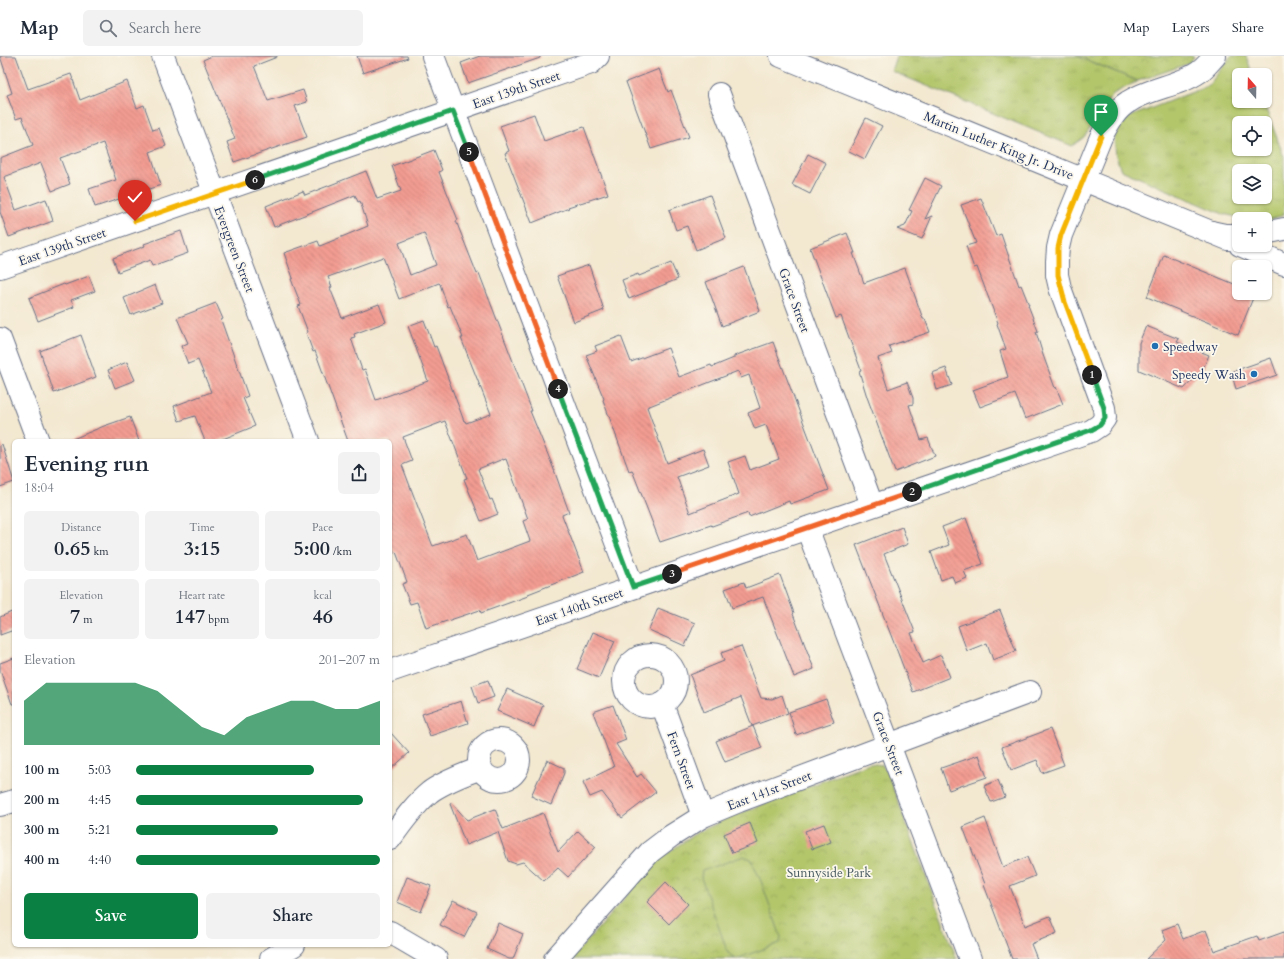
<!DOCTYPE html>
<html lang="en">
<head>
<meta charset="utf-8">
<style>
  :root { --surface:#fff; --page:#f2f2f3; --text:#1f2937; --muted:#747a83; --line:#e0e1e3; --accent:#0b8043 }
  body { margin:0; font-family:Cardo,serif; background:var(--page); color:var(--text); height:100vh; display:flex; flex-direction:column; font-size:15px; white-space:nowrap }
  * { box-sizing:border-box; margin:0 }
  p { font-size:13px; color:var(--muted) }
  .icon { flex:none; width:22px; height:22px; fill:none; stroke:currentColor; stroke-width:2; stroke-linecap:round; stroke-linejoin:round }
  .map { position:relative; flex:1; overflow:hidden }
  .details { position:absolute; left:12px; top:383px; width:380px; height:508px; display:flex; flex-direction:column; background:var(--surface); border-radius:6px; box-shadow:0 1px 3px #0004 }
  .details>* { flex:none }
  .needle { width:26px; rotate:340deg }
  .buttons { position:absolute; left:1232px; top:12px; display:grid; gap:8px }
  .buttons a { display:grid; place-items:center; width:40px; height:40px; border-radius:6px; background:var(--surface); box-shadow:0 1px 3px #0004; font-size:20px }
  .pin { position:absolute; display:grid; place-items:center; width:34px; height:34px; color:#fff; margin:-41px -17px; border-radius:50% 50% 50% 0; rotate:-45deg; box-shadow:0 0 4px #0007 }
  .pin .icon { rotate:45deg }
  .km { position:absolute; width:20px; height:20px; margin:-10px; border-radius:50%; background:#222; color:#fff; font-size:11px; line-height:20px; text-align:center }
  .round { display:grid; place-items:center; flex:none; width:42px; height:42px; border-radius:6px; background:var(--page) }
  .overview { display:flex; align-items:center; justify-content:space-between; height:68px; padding:0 12px }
  h1 { font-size:22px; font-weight:700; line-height:30px }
  .metrics { display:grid; grid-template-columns:repeat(3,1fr); gap:6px; height:68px; padding:4px 12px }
  .metrics div { display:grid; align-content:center; border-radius:6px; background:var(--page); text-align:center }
  .metrics b { font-size:20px; font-weight:700 }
  .metrics small { font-size:11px; font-weight:400 }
  .metrics p { font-size:11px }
  .chart { height:112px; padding:8px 12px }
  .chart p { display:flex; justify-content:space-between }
  .chart svg { width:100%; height:72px; margin-top:4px; fill:var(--accent); opacity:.7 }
  .action { display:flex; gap:8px; margin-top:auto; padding:8px 12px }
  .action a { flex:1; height:46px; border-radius:6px; background:var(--accent); color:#fff; font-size:16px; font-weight:700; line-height:46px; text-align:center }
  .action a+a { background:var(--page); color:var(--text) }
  ul { padding:0 12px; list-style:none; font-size:13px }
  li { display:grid; grid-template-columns:64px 48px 1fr; align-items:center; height:30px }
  li i { height:10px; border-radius:5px; background:var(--accent) }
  header { display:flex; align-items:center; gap:24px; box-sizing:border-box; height:56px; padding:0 20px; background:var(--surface); border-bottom:1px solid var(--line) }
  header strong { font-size:19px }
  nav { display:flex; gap:22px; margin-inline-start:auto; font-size:14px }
  .search { width:280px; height:36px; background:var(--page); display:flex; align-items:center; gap:10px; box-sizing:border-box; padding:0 14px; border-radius:6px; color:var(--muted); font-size:15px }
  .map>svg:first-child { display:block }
  .grass { fill:url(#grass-tufts); stroke:#677a64; fill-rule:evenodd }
  .park { fill:url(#park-crowns); stroke:#677a64 }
  .pitch { fill:#b3c66a; stroke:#677a64 }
  .building { fill:url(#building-back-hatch); fill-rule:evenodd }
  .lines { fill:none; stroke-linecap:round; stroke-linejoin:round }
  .minor-casing { stroke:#677086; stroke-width:24 }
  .major-casing { stroke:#677086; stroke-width:24 }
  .highway-casing { stroke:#677086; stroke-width:24 }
  .minor { stroke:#fff; stroke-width:22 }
  .major { stroke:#fff; stroke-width:22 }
  .highway { stroke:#fff; stroke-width:22 }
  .split-1-casing { stroke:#fff; stroke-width:8 }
  .split-2-casing { stroke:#fff; stroke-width:8 }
  .split-3-casing { stroke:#fff; stroke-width:8 }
  .split-4-casing { stroke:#fff; stroke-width:8 }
  .split-5-casing { stroke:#fff; stroke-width:8 }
  .split-6-casing { stroke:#fff; stroke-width:8 }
  .split-7-casing { stroke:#fff; stroke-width:8 }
  .split-1 { stroke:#f5b400; stroke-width:5 }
  .split-2 { stroke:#22a559; stroke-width:5 }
  .split-3 { stroke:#f0652b; stroke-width:5 }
  .split-4 { stroke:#22a559; stroke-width:5 }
  .split-5 { stroke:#f0652b; stroke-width:5 }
  .split-6 { stroke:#22a559; stroke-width:5 }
  .split-7 { stroke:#f5b400; stroke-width:5 }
  .poi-dot { fill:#1f6fb2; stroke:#fbf7ec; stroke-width:1.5 }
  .labels { text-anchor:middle; stroke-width:3.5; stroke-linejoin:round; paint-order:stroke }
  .street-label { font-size:13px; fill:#1b2f5e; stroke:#fbf7ec }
  .poi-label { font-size:13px; fill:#1b2f5e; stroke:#fbf7ec; text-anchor:start }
  .park-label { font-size:13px; fill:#495c62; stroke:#fbf7ec }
</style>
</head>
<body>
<header>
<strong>Map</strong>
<div class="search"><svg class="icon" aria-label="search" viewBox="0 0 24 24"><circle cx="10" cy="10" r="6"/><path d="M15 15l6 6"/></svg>Search here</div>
<nav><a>Map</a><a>Layers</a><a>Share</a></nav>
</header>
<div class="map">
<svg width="1284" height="903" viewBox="0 0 1284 903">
  <defs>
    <pattern id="grass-tufts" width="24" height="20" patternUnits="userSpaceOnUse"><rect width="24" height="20" fill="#b3c66a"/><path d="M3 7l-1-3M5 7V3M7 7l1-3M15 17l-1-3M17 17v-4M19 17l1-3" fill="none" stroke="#99aa5e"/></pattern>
    <pattern id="park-crowns" width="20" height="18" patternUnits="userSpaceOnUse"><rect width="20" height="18" fill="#b3c66a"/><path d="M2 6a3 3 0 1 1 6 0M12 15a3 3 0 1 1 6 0" fill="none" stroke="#99aa5e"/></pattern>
    <pattern id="building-back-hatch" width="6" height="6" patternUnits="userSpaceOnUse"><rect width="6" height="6" fill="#f39c92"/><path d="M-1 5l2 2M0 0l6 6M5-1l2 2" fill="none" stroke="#c4807a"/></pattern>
  </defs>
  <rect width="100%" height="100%" fill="#fbf7ec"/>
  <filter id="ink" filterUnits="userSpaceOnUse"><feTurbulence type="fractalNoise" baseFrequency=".025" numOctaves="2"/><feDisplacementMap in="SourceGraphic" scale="8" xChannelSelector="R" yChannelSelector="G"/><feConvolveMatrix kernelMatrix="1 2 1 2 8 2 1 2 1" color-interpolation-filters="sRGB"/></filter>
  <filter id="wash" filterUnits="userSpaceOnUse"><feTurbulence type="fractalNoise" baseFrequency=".012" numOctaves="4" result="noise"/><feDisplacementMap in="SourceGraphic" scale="16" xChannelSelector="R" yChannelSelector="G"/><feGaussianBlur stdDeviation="0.9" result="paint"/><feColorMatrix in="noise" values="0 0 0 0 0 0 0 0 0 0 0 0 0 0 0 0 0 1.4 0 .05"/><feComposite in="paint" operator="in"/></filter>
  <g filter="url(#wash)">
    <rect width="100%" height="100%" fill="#f3e8d0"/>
    <!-- grass -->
    <g class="grass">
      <polygon points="896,0 1077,0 1138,25 1113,38 1084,81 1072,90 891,15"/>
      <path d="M 1231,0 L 1246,0 L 1253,19 L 1239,19 L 1239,45 L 1263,45 L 1284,101 L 1284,159 L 1265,165 L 1265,163 L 1246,163 L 1223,158 L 1121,114 L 1116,100 L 1114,80 L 1129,61 L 1208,30 ZM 1239,67 L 1265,67 L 1265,93 L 1239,93 ZM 1239,115 L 1265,115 L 1265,141 L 1239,141 Z"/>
    </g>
    <!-- park -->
    <g class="park">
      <polygon points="1077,0 1194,0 1190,7 1138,25"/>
      <polygon points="869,707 882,709 886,713 957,903 571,903 659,803 693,779 728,762"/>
    </g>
    <!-- pitch -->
    <polygon class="pitch" points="744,800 751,803 761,825 781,881 780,887 736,903 728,897 701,822 702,815"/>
    <g id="blocks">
      <!-- building -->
      <g class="building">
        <polygon points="0,0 16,0 28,33 71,18 80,44 127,25 137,52 144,49 153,74 159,72 166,90 150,96 161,129 95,151 89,133 116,124 103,87 60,102 70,128 52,135 41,107 4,121 16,154 46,143 53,165 9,181 0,156 0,102 33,89 22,61 16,63 7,39 12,37"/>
        <polygon points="212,0 277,0 277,1 254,10 268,45 303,34 307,46 295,50 307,81 234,106 227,86 235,83 203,4"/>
        <polygon points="357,0 407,0 408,2 363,17"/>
        <polygon points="480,0 540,0 540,2 468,27 461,7"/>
        <polygon points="659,13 668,36 671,34 689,81 651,93 626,26"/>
        <polygon points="534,58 544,85 584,71 608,138 568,151 569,152 532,167 505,97 509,95 500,70"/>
        <polygon points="866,62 882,70 865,103 849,95"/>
        <path d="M 434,94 L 442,114 L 439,116 L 458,164 L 456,165 L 477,218 L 479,217 L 532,355 L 530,355 L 553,411 L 569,456 L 562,459 L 584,516 L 528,538 L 528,540 L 481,557 L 480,554 L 426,572 L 417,546 L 410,548 L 402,528 L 407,526 L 396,496 L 394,497 L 390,486 L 390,385 L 348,385 L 315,295 L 313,296 L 306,277 L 308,276 L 298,250 L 301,249 L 291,223 L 293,222 L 284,197 L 318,185 L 320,190 L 368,170 L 360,145 L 358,146 L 355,139 L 274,171 L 266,150 L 303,135 L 305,139 L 366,115 L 377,143 L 401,135 L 392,110 ZM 424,177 L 436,209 L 410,219 L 399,187 ZM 383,201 L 399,243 L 439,227 L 440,228 L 448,251 L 450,250 L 463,282 L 461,282 L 491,358 L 466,367 L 465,365 L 464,365 L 436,290 L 434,291 L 424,264 L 408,270 L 428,325 L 376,344 L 365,313 L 362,314 L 351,282 L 355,281 L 354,278 L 386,266 L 379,248 L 342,262 L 330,232 L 332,231 L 328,221 ZM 445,365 L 467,422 L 464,423 L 481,465 L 498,458 L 492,443 L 490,444 L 478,413 L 503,403 L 503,404 L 506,403 L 528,463 L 523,465 L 530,485 L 477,505 L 467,478 L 433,490 L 432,488 L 402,409 L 412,405 L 403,381 Z"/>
        <polygon points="808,98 826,107 810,138 792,129"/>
        <polygon points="925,122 941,130 925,163 932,160 922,183 897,173 905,170 912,155 909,154"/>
        <polygon points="710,139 726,182 696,194 687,170 676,174 669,154"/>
        <polygon points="981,142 996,180 1001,178 1019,230 1021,229 1029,249 1028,249 1038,275 1036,276 1043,299 1055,332 1056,331 1063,348 1025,363 1015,338 980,351 973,334 1008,321 1000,295 1006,293 997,268 998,267 977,211 974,212 966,190 976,187 961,149"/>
        <polygon points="181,175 188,197 152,210 150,204 118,216 113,202 145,190 144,188"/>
        <polygon points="847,177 855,197 853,197 864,227 905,212 923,263 925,263 930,276 889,290 892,297 878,302 888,333 907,326 913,342 913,348 909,349 921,384 928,382 935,400 895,416 867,341 859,315 861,314 841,260 836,262 810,192"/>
        <polygon points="1164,199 1239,230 1239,237 1255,237 1238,279 1147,241"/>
        <polygon points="671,207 678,223 629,243 622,224 638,218 639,220"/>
        <polygon points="589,209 604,254 574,266 557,220"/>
        <polygon points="744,211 760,255 722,270 706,226"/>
        <polygon points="89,220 95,235 71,244 74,251 38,265 29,242 64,228 65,229"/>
        <polygon points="155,229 162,247 131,259 124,242"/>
        <polygon points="216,247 223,263 221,264 248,340 243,342 255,370 218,385 205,385 195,360 179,365 174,350 211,336 198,304 188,308 181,290 188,287 177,262"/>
        <polygon points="1146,270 1179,283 1177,286 1209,299 1203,313 1184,333 1139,314 1139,287"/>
        <polygon points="81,279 96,321 54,337 40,295"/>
        <path d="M 621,280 L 631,306 L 668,292 L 679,321 L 711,309 L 712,311 L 734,302 L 734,300 L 773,286 L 829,434 L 790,448 L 789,445 L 749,461 L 748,457 L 712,470 L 711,469 L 660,486 L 632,414 L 629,415 L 603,344 L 604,343 L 586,299 L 597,295 L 595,290 ZM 738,315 L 741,322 L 749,319 L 760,352 L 748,357 L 755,373 L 766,369 L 779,403 L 750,414 L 745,400 L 728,406 L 739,438 L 690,457 L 677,421 L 709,409 L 703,393 L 667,407 L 647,351 Z"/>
        <polygon points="1271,302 1277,319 1236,333 1231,316"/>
        <polygon points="127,306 135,324 115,332 108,314"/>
        <polygon points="946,312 952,329 937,334 932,317"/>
        <polygon points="130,361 139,385 68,385 104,370"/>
        <polygon points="2,388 14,426 0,431 0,389"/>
        <polygon points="966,462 983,508 964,515 967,522 955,527 952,520 941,524 931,496 949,489 942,471"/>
        <polygon points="902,471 908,488 884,498 915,576 911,577 923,607 941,599 950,621 913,636 856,489"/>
        <polygon points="780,519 794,557 793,558 814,613 794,621 763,541 732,552 725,533 744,526 746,532"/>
        <polygon points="658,552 695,567 685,590 649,574"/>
        <polygon points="1000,554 1016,595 993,604 987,587 967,595 958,570"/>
        <polygon points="14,555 14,574 0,579 0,561"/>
        <polygon points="593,576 615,585 599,622 577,613"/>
        <polygon points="741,590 761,642 772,643 782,639 788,657 752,670 741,641 704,656 690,619 724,605 721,597"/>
        <polygon points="14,602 14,648 12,648 0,614 0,607"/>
        <polygon points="488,624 494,641 478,647 472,630"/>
        <polygon points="507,633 543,649 534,671 497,655"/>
        <polygon points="826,643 834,666 796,679 789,656"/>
        <polygon points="461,645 468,667 430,680 422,658"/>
        <polygon points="613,649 626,684 616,688 637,721 641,718 656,736 622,762 602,736 590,741 583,726 614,711 593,656"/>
        <polygon points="753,670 762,692 725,706 716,685"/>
        <polygon points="1050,673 1064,709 1042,717 1037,704 1011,714 1002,691"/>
        <polygon points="390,676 409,697 390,714"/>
        <polygon points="979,699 987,721 949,734 941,712"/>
        <polygon points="547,704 564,712 564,717 551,749 531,740"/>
        <polygon points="998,724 1005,741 991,746 984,730"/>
        <polygon points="452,747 467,764 495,753 503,773 543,757 558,796 578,775 596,791 568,821 558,812 544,825 523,806 516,808 508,805 498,776 466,789 450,748"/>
        <polygon points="985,762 1003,811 1027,801 1035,820 1010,830 1025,870 1050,860 1057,877 1031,888 1037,903 1012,903 984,829 985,828 963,771"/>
        <polygon points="750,767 758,787 732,797 724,778"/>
        <polygon points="824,768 831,786 812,793 805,775"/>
        <polygon points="407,821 431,830 421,856 397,846"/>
        <polygon points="666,826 688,848 669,868 647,846"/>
        <polygon points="453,844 477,856 464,881 440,869"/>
        <polygon points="498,867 523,878 513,903 509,903 487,893"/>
        <polygon points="1177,868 1183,883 1206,874 1214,895 1257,880 1259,885 1284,876 1284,903 1146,903 1166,884 1162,874"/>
      </g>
    </g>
  </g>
  <g filter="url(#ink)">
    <use href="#blocks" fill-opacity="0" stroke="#677086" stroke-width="1"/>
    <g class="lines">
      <defs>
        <g id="minor">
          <polyline points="163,0 308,385"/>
          <polyline points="433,0 633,531"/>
          <polyline points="719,38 872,449"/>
          <polyline points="0,211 591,7 598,0"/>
          <polyline points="0,283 38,385"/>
          <polyline points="807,472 970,903"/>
          <circle cx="650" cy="625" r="26"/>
          <path d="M 390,615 L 1091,375 L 1100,369 L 1105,362 L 1104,352 L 1060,232 L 1057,219 L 1057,205 L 1058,192 L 1061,179 L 1101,81 C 1108,68 1115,54 1128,46 C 1149,32 1179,30 1199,16 C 1205,12 1210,5 1215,0"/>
          <polyline points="662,648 703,760"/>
          <circle cx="499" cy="704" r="20"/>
          <polyline points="0,749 14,745"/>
          <path d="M 390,783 C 402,767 414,749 430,736 C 445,725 464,719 480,712"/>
          <polyline points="390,876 436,903"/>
          <polyline points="271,903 294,889"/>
          <polyline points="555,903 650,796 671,780 703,760 739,745 1030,636"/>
        </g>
        <g id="major">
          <polyline points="781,0 1228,183"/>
          <polyline points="1240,189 1284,208"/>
        </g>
        <g id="highway">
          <polyline points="1211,176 1225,179 1239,179"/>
          <polyline points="1265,177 1284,173"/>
        </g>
      </defs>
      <!-- minor casing -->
      <use href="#minor" class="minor-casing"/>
      <!-- major casing -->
      <use href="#major" class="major-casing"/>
      <!-- highway casing -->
      <use href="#highway" class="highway-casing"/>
      <!-- minor -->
      <use href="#minor" class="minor"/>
      <!-- major -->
      <use href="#major" class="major"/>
      <!-- highway -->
      <use href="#highway" class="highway"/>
    </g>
  </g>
  <g class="lines" filter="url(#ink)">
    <defs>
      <polyline id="split-1" points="1092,319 1065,246 1058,219 1058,192 1061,179 1101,80"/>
      <polyline id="split-2" points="912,436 1091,374 1100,369 1105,362 1104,352 1092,319"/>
      <polyline id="split-3" points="672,518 912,436"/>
      <polyline id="split-4" points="558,333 633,531 672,518"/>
      <polyline id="split-5" points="469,96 558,333"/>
      <polyline id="split-6" points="255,124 453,55 469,96"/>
      <polyline id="split-7" points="135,165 255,124"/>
    </defs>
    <!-- split-1 casing -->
    <use href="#split-1" class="split-1-casing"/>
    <!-- split-2 casing -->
    <use href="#split-2" class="split-2-casing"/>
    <!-- split-3 casing -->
    <use href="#split-3" class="split-3-casing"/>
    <!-- split-4 casing -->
    <use href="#split-4" class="split-4-casing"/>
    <!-- split-5 casing -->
    <use href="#split-5" class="split-5-casing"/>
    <!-- split-6 casing -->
    <use href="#split-6" class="split-6-casing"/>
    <!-- split-7 casing -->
    <use href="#split-7" class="split-7-casing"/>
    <!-- split-1 -->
    <use href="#split-1" class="split-1"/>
    <!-- split-2 -->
    <use href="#split-2" class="split-2"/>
    <!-- split-3 -->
    <use href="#split-3" class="split-3"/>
    <!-- split-4 -->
    <use href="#split-4" class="split-4"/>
    <!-- split-5 -->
    <use href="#split-5" class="split-5"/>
    <!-- split-6 -->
    <use href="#split-6" class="split-6"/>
    <!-- split-7 -->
    <use href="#split-7" class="split-7"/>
  </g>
  <!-- markers -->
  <g class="poi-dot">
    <circle cx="1155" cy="290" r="4"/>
    <circle cx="1254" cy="318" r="4"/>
  </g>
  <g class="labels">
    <!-- street labels -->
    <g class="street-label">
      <text transform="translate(516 33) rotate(-19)" y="5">East 139th Street</text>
      <text transform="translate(999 89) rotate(22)" y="5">Martin Luther King Jr. Drive</text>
      <text transform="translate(62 190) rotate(-19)" y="5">East 139th Street</text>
      <text transform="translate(235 193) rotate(69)" y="5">Evergreen Street</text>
      <text transform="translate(795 244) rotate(70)" y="5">Grace Street</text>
      <text transform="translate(579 550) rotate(-19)" y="5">East 140th Street</text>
      <text transform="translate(889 687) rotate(69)" y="5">Grace Street</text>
      <text transform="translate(682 704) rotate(70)" y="5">Fern Street</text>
      <text transform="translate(769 734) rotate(-21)" y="5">East 141st Street</text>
    </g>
    <!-- poi labels -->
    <g class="poi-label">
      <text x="1163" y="295">Speedway</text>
      <text x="1246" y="323" text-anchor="end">Speedy Wash</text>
    </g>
    <!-- park labels -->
    <g class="park-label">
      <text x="829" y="821">Sunnyside Park</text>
    </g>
  </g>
</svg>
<div class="buttons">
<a><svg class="needle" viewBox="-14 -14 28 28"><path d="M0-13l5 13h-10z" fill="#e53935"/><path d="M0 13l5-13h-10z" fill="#747a83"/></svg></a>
<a><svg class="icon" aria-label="locate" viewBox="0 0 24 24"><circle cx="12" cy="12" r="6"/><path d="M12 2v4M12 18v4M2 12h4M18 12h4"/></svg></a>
<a><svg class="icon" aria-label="layers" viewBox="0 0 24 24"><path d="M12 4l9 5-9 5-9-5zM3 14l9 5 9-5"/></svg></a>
<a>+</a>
<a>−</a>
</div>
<div class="pin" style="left:1101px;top:80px;background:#1e9e55"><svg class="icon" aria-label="arrive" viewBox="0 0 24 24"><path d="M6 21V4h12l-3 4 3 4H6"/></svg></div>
<div class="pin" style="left:135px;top:165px;background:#d93025"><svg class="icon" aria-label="check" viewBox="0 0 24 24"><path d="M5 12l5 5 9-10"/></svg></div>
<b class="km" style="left:1092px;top:319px">1</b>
<b class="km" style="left:912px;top:436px">2</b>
<b class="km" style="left:672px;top:518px">3</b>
<b class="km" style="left:558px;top:333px">4</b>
<b class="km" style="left:469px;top:96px">5</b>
<b class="km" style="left:255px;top:124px">6</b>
<section class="details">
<div class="overview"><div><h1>Evening run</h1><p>18:04</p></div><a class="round"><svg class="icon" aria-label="share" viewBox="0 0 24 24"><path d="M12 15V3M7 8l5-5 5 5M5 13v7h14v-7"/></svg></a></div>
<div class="metrics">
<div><p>Distance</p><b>0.65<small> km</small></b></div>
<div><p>Time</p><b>3:15</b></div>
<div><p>Pace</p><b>5:00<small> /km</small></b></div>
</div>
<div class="metrics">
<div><p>Elevation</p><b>7<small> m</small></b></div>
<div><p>Heart rate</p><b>147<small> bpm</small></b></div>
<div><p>kcal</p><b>46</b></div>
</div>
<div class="chart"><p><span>Elevation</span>201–207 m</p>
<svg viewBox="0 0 160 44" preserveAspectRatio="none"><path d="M0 44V17L10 6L20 6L30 6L40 6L50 6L60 11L70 22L80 33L90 38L100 27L110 22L120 17L130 17L140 22L150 22L160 17V44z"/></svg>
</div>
<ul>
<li><b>100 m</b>5:03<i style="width:73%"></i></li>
<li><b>200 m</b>4:45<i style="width:93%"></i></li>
<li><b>300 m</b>5:21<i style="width:58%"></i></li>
<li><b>400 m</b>4:40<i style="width:100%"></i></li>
</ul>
<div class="action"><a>Save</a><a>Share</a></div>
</section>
</div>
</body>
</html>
